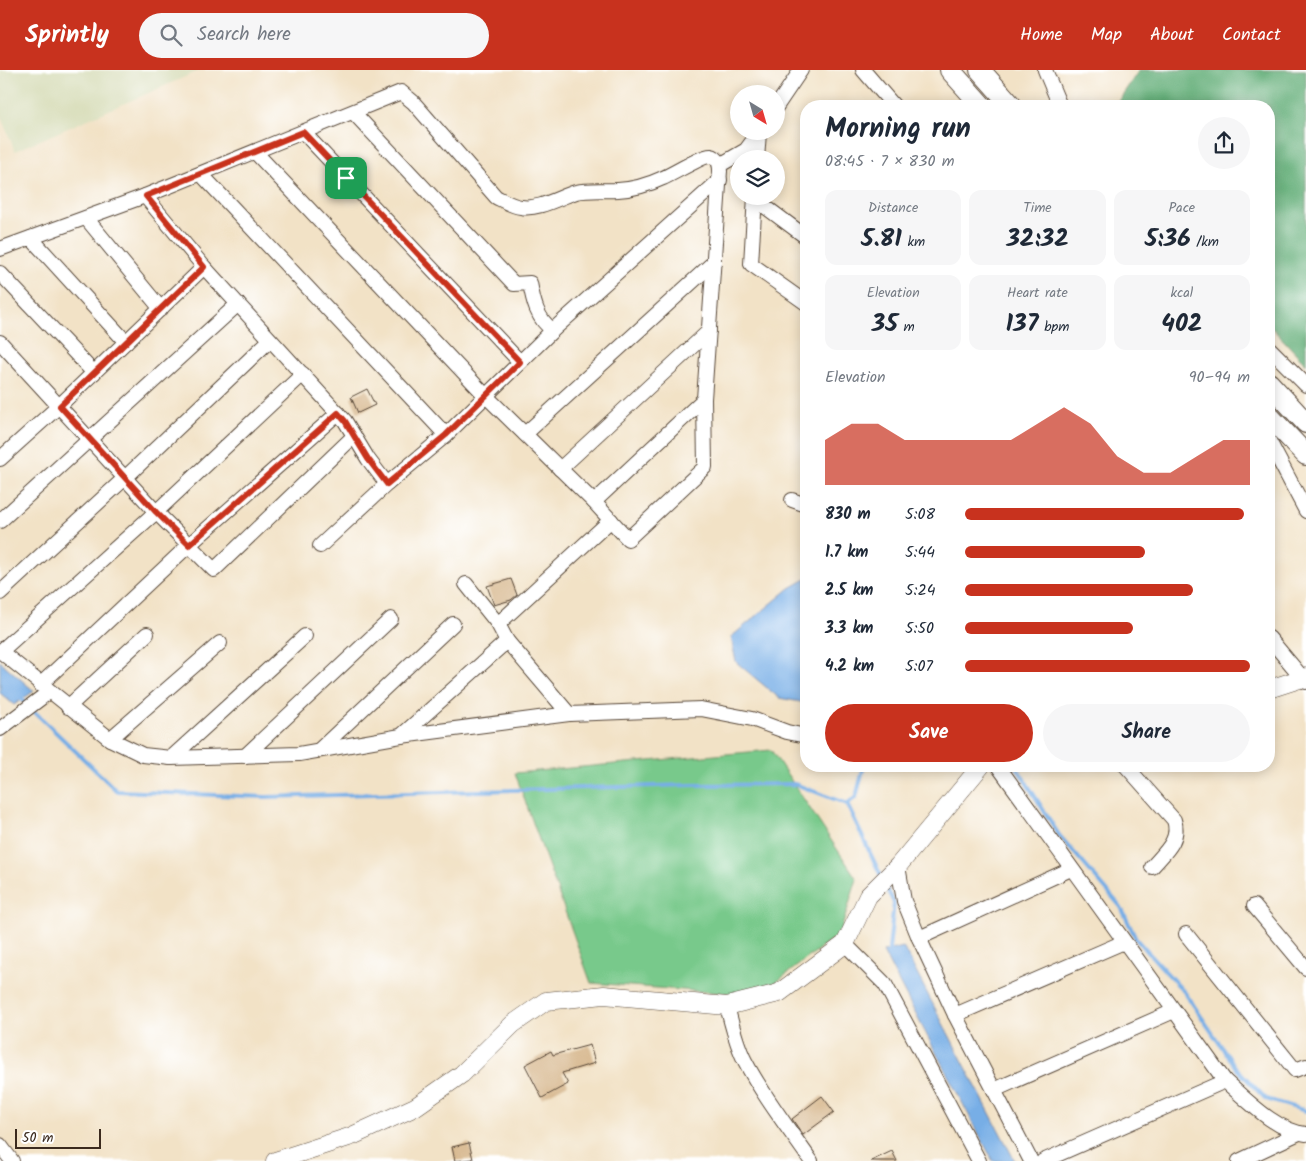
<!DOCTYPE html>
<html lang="en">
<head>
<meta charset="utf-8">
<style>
  :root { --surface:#fff; --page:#f6f6f7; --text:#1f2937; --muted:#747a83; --accent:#c8321e }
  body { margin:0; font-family:Kalam,sans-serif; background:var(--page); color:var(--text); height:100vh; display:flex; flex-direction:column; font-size:19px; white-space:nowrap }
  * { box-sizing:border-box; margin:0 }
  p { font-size:16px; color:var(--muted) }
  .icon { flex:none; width:28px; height:28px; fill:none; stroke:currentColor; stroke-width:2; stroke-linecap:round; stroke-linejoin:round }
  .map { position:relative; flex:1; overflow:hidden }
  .drawer { position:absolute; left:800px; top:30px; width:475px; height:672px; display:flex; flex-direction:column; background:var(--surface); border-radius:20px; box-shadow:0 2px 12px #0003 }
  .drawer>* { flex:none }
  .needle { width:32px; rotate:143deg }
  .controls { position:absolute; left:730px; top:15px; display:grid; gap:10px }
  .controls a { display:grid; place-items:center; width:55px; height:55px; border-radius:50%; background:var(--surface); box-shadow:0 2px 12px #0003; font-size:25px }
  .scale { position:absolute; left:15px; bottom:12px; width:86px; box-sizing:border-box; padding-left:5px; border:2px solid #3b2a1e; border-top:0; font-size:14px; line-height:18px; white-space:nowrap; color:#3b2a1e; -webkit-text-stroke:4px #fff; paint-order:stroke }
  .pin { position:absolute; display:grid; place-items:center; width:42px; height:42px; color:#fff; margin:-21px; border-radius:10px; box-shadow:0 2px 8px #0006 }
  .round { display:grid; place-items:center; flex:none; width:52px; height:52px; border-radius:26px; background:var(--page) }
  .headline { display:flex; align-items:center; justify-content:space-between; height:85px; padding:0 25px }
  h1 { font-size:28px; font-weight:700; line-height:38px }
  .stats { display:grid; grid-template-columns:repeat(3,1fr); gap:8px; height:85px; padding:5px 25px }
  .stats div { display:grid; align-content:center; border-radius:12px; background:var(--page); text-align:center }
  .stats b { font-size:25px; font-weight:700 }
  .stats small { font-size:14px; font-weight:400 }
  .stats p { font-size:14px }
  .chart { height:140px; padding:10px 25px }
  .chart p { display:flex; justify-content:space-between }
  .chart svg { width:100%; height:90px; margin-top:5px; fill:var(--accent); opacity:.7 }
  .primary-button { display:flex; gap:10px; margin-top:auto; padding:10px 25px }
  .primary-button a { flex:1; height:58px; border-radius:30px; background:var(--accent); color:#fff; font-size:20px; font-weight:700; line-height:58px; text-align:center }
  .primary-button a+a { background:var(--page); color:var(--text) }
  ul { padding:0 25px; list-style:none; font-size:16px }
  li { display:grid; grid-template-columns:80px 60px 1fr; align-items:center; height:38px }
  li i { height:12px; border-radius:6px; background:var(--accent) }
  header { display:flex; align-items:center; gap:30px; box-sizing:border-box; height:70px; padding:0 25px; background:var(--accent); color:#fff }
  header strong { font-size:24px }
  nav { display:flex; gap:28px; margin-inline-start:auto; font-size:18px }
  .search { width:350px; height:45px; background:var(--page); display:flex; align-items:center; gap:12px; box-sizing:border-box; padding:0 18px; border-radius:28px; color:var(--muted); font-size:19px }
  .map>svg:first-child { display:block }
  .built { fill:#dadfbd }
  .green { fill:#78c98b; stroke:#5a7a54 }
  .forest { fill:#62ad77; stroke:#4e6c4a }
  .water { fill:#77aee6; stroke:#596c82 }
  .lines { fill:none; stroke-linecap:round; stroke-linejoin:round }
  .stream { stroke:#77aee6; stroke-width:4 }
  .building { fill:#d6b68b }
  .minor-casing { stroke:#564637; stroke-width:16 }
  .major-casing { stroke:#564637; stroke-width:19 }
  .highway-casing { stroke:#564637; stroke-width:22 }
  .minor { stroke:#fff; stroke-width:14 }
  .major { stroke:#fff; stroke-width:18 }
  .highway { stroke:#fff; stroke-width:20 }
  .route-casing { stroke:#fff; stroke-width:10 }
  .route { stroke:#c8321e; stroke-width:6 }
</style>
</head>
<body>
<header>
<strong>Sprintly</strong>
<div class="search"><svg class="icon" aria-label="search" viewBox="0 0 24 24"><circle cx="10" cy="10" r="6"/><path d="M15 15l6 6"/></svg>Search here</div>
<nav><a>Home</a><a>Map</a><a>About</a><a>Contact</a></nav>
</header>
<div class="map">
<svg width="1306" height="1091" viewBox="0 0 1306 1091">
  <rect width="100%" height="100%" fill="#fff"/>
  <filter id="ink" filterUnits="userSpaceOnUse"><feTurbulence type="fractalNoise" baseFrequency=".02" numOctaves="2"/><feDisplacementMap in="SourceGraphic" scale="10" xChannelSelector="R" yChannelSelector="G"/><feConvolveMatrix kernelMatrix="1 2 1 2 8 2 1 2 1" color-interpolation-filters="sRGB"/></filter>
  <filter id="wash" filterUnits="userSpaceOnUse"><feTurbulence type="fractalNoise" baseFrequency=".0096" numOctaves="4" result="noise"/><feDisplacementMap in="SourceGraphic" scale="20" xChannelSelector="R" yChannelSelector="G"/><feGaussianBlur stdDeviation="1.12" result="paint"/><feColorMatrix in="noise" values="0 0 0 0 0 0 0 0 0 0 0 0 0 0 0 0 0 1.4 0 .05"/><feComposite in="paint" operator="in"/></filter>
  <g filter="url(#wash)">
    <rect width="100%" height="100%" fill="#f2e2c6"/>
    <!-- built -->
    <polygon class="built" points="0,0 201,0 15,81 0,45"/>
    <!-- green -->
    <polygon class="green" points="771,680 857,809 840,863 775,913 735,924 591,913 515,703"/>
    <!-- forest -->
    <polygon class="forest" points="1139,0 1306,0 1306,294 1269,255 1269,36 1115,36"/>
    <!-- water -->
    <g class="water">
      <polygon points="806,509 806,633 779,628 736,592 731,567 790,518"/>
      <polygon points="0,591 34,621 14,635 0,623"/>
      <polygon points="903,877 1015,1091 993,1091 883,882"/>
    </g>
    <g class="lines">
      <!-- stream -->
      <g class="stream">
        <polyline points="18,626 117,721 266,727 690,715 795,714 847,734 881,806"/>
        <polyline points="1016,696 1059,765 1121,837 1136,869 1186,924 1236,998 1266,1029 1306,1041"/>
        <polyline points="847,734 856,727 864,696"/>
        <polyline points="885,815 894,833 889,879 891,885"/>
      </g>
    </g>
    <g id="blocks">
      <!-- building -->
      <g class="building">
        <polygon points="367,319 375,335 358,343 351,327"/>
        <polygon points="511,509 517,525 511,530 494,535 487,516"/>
        <polygon points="590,975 595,993 562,1003 568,1014 542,1028 525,995 551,981 553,985"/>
        <polygon points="822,1026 834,1042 803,1065 792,1049"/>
        <polygon points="469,1073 473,1089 455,1091 452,1077"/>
        <polygon points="892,1081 897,1091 871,1091"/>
      </g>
    </g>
  </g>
  <g filter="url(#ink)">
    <use href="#blocks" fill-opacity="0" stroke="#564637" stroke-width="1"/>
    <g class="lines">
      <defs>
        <g id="minor">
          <polyline points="863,0 894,36"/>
          <polyline points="1045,0 1060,36"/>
          <polyline points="776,37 801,0"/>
          <path d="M 353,42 L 514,214 L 530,213 C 533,230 537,250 553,260"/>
          <polyline points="303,62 520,292"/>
          <polyline points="757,89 759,63"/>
          <polyline points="720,95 746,80 760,61"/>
          <polyline points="201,104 446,365"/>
          <polyline points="145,126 204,197 345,351 368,389 387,414"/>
          <polyline points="755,126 751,194 806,233"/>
          <polyline points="755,129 806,167"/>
          <polyline points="86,148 161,239"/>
          <polyline points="31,168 126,272"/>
          <path d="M 0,179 L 145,126 L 401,22 L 413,32 L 496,127 C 504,131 512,136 521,137 C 540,140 559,127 576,122 C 590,119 604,121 618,120 C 634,119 648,115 663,108 C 673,104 703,85 711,86 C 718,87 720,95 720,101 L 704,329 L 705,397 L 628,469 L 594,432 L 486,326 L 255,82"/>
          <polyline points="0,203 94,303"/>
          <polyline points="0,272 156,442 214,500 354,366"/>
          <polyline points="1269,278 1306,315"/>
          <polyline points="525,364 714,192"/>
          <polyline points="1269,371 1306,441"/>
          <polyline points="0,389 59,336 204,197"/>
          <polyline points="560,399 709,261"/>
          <polyline points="792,430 806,435"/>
          <polyline points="594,432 704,329"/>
          <polyline points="0,451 238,234"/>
          <polyline points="320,476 387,414 446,365 553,260 720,110"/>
          <polyline points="466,514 498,554 507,571 569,644"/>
          <polyline points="0,523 125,408 270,270"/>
          <polyline points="498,554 611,450"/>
          <polyline points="1269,568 1306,612"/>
          <polyline points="0,581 110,669 143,685 171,688 299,684 401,666 569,644 701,639 752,649 787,662 806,666"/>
          <polyline points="0,582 156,442 303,304"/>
          <polyline points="40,615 189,475 338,343"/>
          <polyline points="68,637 147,564"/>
          <polyline points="0,659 49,622"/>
          <polyline points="401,666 507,571"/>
          <polyline points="110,669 220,573"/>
          <polyline points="319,680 453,554"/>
          <polyline points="245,686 391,549"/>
          <polyline points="171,688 305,566"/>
          <path d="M 998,696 L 1225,1011 C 1247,1030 1276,1061 1306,1064"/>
          <path d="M 1126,696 L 1174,750 C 1181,770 1164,783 1152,797"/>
          <polyline points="898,796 904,831 919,868"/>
          <polyline points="1254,836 1306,898"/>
          <polyline points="1186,864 1295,1000 1306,996"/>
          <polyline points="845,874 885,914 979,1091"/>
          <path d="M 727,936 C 732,955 736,974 745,991 C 763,1026 789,1059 811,1091"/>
          <polyline points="955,945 1124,872"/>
          <polyline points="994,1020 1174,941"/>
          <polyline points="0,1075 12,1091"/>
          <polyline points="1031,1091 955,945 919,868 1071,799"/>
          <polyline points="1043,1091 1225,1011"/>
          <polyline points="1239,1091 1299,1063"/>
        </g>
        <g id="major">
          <polyline points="1269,619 1306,607"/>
          <polyline points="275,1091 352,1066 415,1037 462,1004 513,954 546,931 604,925 727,936 779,923 845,874 868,826 898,796 981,696"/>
        </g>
        <g id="highway">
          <polyline points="950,0 982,36"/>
          <polyline points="980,0 1012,36"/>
          <polyline points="1269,313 1306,353"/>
          <polyline points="1269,346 1306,385"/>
        </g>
      </defs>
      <!-- minor casing -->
      <use href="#minor" class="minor-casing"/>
      <!-- major casing -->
      <use href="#major" class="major-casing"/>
      <!-- highway casing -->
      <use href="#highway" class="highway-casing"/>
      <!-- minor -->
      <use href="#minor" class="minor"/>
      <!-- major -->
      <use href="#major" class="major"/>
      <!-- highway -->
      <use href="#highway" class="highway"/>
    </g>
  </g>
  <g class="lines" filter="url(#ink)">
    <defs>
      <polygon id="route" points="303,62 520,292 446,365 387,414 368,389 345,351 338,343 189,475 156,442 60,336 204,197 146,126"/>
    </defs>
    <!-- route casing -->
    <use href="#route" class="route-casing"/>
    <!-- route -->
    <use href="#route" class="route"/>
  </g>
</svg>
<div class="controls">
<a><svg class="needle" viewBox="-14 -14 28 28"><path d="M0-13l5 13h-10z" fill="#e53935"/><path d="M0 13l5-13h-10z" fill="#747a83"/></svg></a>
<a><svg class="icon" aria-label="layers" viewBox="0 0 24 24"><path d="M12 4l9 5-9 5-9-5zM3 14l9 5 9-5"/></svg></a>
</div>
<div class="scale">50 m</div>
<div class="pin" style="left:346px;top:108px;background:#1e9e55"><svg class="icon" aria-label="arrive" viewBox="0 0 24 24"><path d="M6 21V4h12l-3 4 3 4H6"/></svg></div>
<section class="drawer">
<div class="headline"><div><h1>Morning run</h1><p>08:45 · 7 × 830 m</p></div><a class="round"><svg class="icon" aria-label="share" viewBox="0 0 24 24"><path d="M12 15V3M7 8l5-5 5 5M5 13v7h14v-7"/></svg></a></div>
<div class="stats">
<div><p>Distance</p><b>5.81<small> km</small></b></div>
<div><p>Time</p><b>32:32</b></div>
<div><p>Pace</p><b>5:36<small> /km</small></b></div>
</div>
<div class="stats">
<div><p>Elevation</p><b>35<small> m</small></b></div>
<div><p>Heart rate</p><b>137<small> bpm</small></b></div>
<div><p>kcal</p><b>402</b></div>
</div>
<div class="chart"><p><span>Elevation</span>90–94 m</p>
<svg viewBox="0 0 160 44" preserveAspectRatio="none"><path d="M0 44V22L10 14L20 14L30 22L40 22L50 22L60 22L70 22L80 14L90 6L100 14L110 30L120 38L130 38L140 30L150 22L160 22V44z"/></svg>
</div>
<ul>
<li><b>830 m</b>5:08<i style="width:98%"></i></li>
<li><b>1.7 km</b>5:44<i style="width:63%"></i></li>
<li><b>2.5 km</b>5:24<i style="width:80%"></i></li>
<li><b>3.3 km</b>5:50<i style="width:59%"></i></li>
<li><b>4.2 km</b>5:07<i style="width:100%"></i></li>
</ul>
<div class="primary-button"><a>Save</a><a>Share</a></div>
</section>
</div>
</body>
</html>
